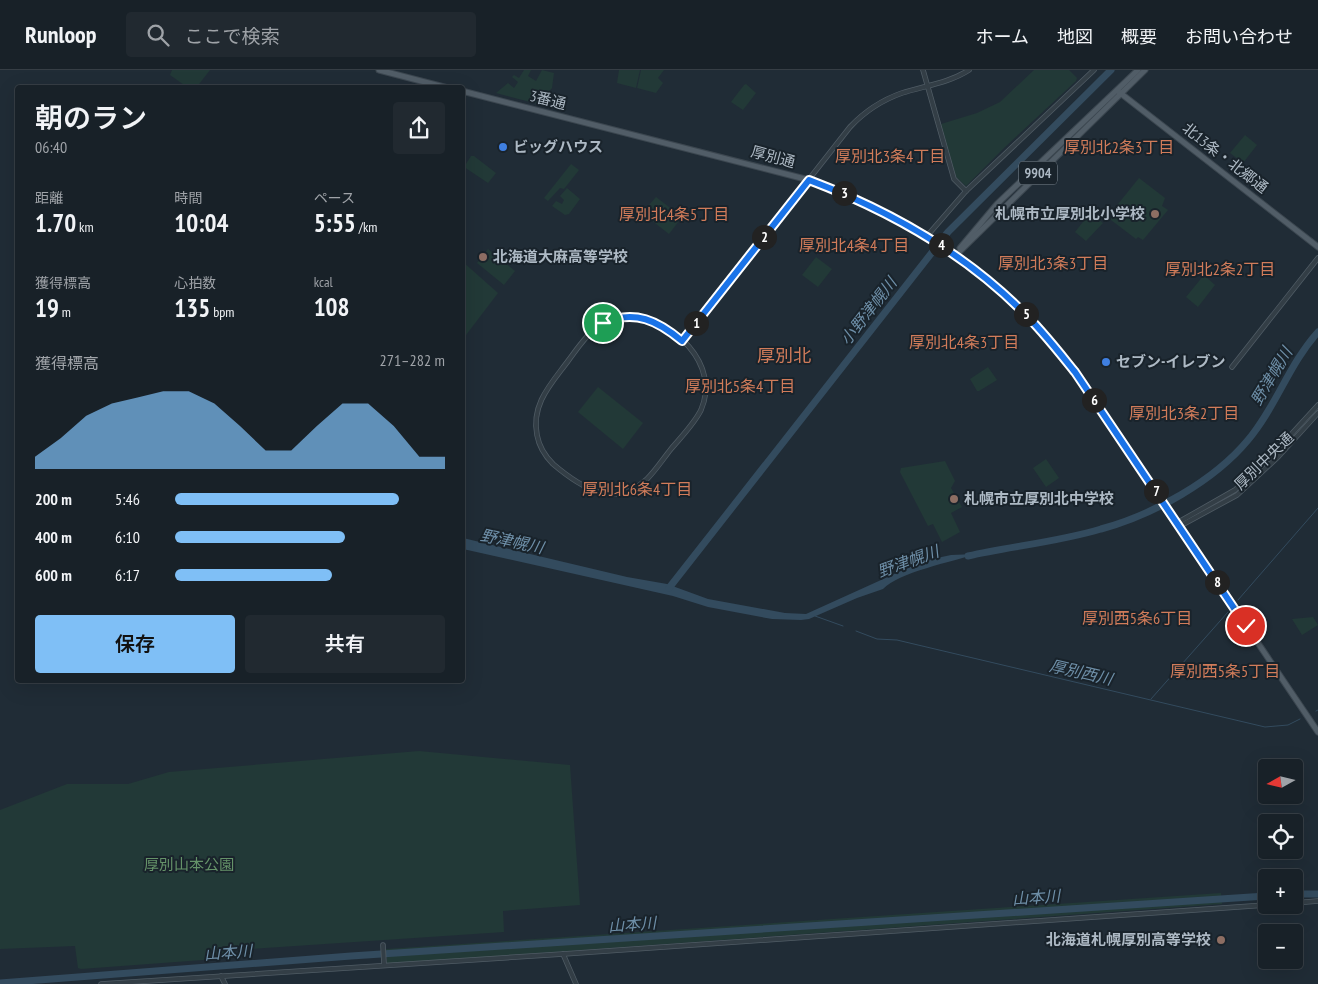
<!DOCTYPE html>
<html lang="ja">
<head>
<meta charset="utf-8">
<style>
  :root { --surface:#182128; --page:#212930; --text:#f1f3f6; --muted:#9fa3a8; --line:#363e45; --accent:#7fbff6 }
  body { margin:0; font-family:"PT Sans Narrow","Noto Sans JP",sans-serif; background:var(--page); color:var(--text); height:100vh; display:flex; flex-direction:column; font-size:19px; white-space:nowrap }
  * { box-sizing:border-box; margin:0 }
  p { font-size:16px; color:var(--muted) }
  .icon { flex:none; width:28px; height:28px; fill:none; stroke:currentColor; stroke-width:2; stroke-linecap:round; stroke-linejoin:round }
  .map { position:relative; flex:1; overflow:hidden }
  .details { position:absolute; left:15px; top:15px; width:450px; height:598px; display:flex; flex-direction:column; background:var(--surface); border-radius:5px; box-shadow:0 5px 20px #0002,0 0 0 1px var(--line) }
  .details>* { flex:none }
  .needle { width:32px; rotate:262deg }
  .buttons { position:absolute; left:1258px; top:689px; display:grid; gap:10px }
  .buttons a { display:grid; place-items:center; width:45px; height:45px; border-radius:5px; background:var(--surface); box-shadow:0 5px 20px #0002,0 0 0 1px var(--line); font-size:25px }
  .pin { position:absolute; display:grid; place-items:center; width:42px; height:42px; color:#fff; margin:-21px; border:2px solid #fff; border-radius:50%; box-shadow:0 1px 5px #0007 }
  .km { position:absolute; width:25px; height:25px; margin:-12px; border-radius:50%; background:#222; color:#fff; font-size:14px; line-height:25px; text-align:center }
  .round { display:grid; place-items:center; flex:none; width:52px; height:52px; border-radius:5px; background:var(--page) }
  .headline { display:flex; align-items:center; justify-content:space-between; height:85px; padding:0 20px }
  h1 { font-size:28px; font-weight:600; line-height:38px }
  .stats { display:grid; grid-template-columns:repeat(3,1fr); gap:8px; height:85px; padding:5px 20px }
  .stats div { display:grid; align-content:center }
  .stats b { font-size:25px; font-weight:600 }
  .stats small { font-size:14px; font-weight:400 }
  .stats p { font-size:14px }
  .chart { height:140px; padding:10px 20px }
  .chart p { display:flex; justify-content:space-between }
  .chart svg { width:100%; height:90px; margin-top:5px; fill:var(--accent); opacity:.7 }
  .button { display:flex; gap:10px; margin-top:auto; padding:10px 20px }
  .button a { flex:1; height:58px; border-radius:5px; background:var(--accent); color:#111; font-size:20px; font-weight:600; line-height:58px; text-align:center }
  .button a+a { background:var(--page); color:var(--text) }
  ul { padding:0 20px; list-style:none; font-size:16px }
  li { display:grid; grid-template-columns:80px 60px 1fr; align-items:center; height:38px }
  li i { height:12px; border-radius:6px; background:var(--accent) }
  header { display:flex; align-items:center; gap:30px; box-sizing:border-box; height:70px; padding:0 25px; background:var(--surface); border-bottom:1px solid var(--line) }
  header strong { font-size:24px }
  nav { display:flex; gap:28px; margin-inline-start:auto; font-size:18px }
  .search { width:350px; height:45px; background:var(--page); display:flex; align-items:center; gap:12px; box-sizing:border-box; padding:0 18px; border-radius:5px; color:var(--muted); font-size:19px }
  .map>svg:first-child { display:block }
  .green { fill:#223937 }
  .water { fill:#334b5e }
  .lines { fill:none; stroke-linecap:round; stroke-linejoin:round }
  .stream { stroke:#334b5e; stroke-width:1 }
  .river { stroke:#334b5e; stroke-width:7 }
  .minor-casing { stroke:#505c65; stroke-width:5.5 }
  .major-casing { stroke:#3c4750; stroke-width:7 }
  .minor { stroke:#333e46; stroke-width:4 }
  .major { stroke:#515d67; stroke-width:5 }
  .route-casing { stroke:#fff; stroke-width:10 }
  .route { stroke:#1a73e8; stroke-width:6 }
  .shop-dot { fill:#3f7fe0; stroke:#19232b; stroke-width:2 }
  .education-dot { fill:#8d6e63; stroke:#19232b; stroke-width:2 }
  .labels { text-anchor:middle; stroke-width:4; stroke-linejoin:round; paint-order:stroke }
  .shield { fill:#19232b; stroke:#818c96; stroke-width:1 }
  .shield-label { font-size:14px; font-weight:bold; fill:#adb9c4 }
  .street-label { font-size:15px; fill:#adb9c4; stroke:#19232b }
  .poi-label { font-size:15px; font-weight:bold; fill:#adb9c4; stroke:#19232b; text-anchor:start }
  .park-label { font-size:15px; fill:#659369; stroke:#19232b }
  .neighbourhood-label { font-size:16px; fill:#d17c5a; stroke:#19232b }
  .water-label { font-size:16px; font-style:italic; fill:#6e8fa8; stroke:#19232b }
  .quarter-label { font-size:18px; fill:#d17c5a; stroke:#19232b }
</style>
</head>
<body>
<header>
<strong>Runloop</strong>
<div class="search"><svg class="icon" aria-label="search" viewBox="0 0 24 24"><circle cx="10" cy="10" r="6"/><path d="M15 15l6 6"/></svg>ここで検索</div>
<nav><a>ホーム</a><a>地図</a><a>概要</a><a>お問い合わせ</a></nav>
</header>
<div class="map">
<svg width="1318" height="914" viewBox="0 0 1318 914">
  <rect width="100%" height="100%" fill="#202c36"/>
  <!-- green -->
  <g class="green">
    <polygon points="172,0 210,0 196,18 187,17 170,5"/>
    <polygon points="524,0 531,0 528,6 536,11 542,0 554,3 552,18 538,34 496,23 508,13 514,18 518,12 512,7 514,5 519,8"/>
    <polygon points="619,0 640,0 636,18 617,13"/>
    <polygon points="641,0 664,0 658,8 663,13 656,23 637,18"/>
    <polygon points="1034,0 1069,0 1077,8 1076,11 1004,78 966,116 956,107 941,54 977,43 1000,32"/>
    <polygon points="746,14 756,23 743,40 731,32 744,15"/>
    <polygon points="1245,65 1257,75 1243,93 1230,83"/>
    <polygon points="471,86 474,86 496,103 488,113 464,97"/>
    <polygon points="571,94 579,100 564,119 560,118 548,131 544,128"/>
    <polygon points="1139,108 1165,128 1162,136 1168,140 1143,170 1138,167 1136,169 1111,150 1110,144"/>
    <polygon points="567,118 580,129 569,144 565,145 552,136 556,131 562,134 564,130 560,126"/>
    <polygon points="656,127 682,147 669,164 642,143"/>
    <polygon points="1090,143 1103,153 1086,171 1075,162"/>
    <polygon points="488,179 515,201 504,215 477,193"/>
    <polygon points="816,187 832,199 818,217 802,205"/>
    <polygon points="463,192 498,223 463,269"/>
    <polygon points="1204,205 1215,215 1198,237 1186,227"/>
    <polygon points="988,297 997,310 979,321 977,321 970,309"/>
    <polygon points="598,317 643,353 623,379 578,342"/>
    <polygon points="1046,389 1059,408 1046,417 1033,398"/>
    <polygon points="945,391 955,411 951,418 962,437 951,443 960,462 942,472 933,454 928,456 900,402 901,398"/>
    <polygon points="1313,547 1318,555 1302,565 1292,549"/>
    <polygon points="419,681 570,695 580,835 503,841 504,862 235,880 230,888 81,899 78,898 75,876 0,879 0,740 67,714 128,714 169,702"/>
    <polygon points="1221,823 1222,834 387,894 386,879"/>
  </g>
  <!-- water -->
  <path class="water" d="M 463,468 L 627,507 L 667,514 L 708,529 L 785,543 L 806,544 L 923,491 L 951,485 L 976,484 C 952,492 899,502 883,519 L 857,528 L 809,549 L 801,550 L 772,549 L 708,537 L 673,526 L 463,479 Z"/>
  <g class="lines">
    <!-- stream -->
    <g class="stream">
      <polyline points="1238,530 1318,438"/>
      <polyline points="815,546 843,556"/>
      <polyline points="856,561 877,569 897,570 918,575 1265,657 1288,655 1300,649"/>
      <polyline points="1151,629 1228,542"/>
      <polyline points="1316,641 1318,640"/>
    </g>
    <!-- river -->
    <g class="river">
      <path d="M 968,486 C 1012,476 1058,472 1101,459 C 1153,445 1214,411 1248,370 C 1276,337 1289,294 1318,262"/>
      <polyline points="669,518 948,162 1111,0"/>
      <polyline points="1294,824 1318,824"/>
      <polyline points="0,913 351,886 1266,826"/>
    </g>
    <defs>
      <g id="minor">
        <polyline points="923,0 954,109 966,121"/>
        <polyline points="927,166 966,121 1094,0"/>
        <path d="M 630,246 C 673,249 721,294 701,340 C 694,354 681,367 671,379 C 663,389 656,400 647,409 C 615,440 580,417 553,394 C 545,386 539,376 537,365 C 531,334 551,314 568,291 C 577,279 586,265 598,256 C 607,249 619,247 630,246 Z"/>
        <path d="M 682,271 L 850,57 C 865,41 882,30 902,23 C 924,16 949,13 969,0"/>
        <polyline points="1232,297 1318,188"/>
        <polyline points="1177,453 1235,420 1275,382 1318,335"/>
        <polyline points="1180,456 1237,425 1278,387 1318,343"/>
        <polyline points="1294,833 1318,831"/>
        <polyline points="383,875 384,894"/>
        <polyline points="563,884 576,914"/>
        <polyline points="221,906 225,914"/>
        <polyline points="101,914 563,884 1266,835"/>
      </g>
      <g id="major">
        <polyline points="379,0 448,18"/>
        <polyline points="462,21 809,110 898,149 956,185 1023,241 1075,302 1318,662"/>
        <polyline points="1119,22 1318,177"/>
        <polyline points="960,178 997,134 1138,0"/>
        <polyline points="956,185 1145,0"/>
      </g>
    </defs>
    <!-- minor casing -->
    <use href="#minor" class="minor-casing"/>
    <!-- major casing -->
    <use href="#major" class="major-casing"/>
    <!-- minor -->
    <use href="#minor" class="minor"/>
    <!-- major -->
    <use href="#major" class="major"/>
  </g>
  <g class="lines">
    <defs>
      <path id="route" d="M 603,253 C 635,239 658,251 682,271 L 809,110 C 888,140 962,181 1022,241 C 1041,259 1058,281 1075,302 L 1246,556"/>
    </defs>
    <!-- route casing -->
    <use href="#route" class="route-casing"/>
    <!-- route -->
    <use href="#route" class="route"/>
  </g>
  <!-- markers -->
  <g class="shop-dot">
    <circle cx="503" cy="77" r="5"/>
    <circle cx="1106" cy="292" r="5"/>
  </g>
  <g class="education-dot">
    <circle cx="1155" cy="144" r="5"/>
    <circle cx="483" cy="187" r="5"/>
    <circle cx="954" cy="429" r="5"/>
    <circle cx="1221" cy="870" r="5"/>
  </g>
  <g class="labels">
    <!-- shield labels -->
    <rect class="shield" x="1019" y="91.5" width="38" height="23" rx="4"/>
    <g class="shield-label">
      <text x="1038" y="108">9904</text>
    </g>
    <!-- street labels -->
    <g class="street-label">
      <text transform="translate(548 30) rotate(14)" y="5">3番通</text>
      <text transform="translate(773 87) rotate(15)" y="5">厚別通</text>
      <text transform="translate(1225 88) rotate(38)" y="5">北13条・北郷通</text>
      <text transform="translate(1264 391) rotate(-44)" y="5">厚別中央通</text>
    </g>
    <!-- poi labels -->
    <g class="poi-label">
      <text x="513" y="82">ビッグハウス</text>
      <text x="1145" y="149" text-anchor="end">札幌市立厚別北小学校</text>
      <text x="493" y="192">北海道大麻高等学校</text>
      <text x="1116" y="297">セブン-イレブン</text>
      <text x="964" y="434">札幌市立厚別北中学校</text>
      <text x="1211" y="875" text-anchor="end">北海道札幌厚別高等学校</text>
    </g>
    <!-- park labels -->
    <g class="park-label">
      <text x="189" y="800">厚別山本公園</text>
    </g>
    <!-- neighbourhood labels -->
    <g class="neighbourhood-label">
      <text x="1119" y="83">厚別北2条3丁目</text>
      <text x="890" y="92">厚別北3条4丁目</text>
      <text x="674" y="150">厚別北4条5丁目</text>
      <text x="854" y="181">厚別北4条4丁目</text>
      <text x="1053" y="199">厚別北3条3丁目</text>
      <text x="1220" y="205">厚別北2条2丁目</text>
      <text x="964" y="278">厚別北4条3丁目</text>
      <text x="740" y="322">厚別北5条4丁目</text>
      <text x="1184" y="349">厚別北3条2丁目</text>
      <text x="637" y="425">厚別北6条4丁目</text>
      <text x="1137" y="554">厚別西5条6丁目</text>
      <text x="1225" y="607">厚別西5条5丁目</text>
    </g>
    <!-- water labels -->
    <g class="water-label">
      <text transform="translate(868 241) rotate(-52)" y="6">小野津幌川</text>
      <text transform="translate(1271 306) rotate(-59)" y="6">野津幌川</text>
      <text transform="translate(512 471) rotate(12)" y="6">野津幌川</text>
      <text transform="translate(908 491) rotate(-20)" y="6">野津幌川</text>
      <text transform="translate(1081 602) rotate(13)" y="6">厚別西川</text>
      <text transform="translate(1036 827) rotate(-4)" y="6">山本川</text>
      <text transform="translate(632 854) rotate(-4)" y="6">山本川</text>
      <text transform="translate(228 882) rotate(-4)" y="6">山本川</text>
    </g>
    <!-- quarter labels -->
    <g class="quarter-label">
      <text x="784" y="292">厚別北</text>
    </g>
  </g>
</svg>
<div class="buttons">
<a><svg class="needle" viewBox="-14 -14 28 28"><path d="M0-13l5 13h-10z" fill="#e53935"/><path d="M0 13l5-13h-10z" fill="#9fa3a8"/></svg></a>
<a><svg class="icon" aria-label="locate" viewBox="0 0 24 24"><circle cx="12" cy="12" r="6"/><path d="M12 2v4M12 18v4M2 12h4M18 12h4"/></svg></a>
<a>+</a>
<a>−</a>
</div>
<div class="pin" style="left:603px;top:253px;background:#1e9e55"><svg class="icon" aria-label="arrive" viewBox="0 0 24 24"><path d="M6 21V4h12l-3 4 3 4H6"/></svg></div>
<div class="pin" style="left:1246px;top:556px;background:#d93025"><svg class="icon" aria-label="check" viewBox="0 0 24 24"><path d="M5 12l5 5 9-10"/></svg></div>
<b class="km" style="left:696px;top:253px">1</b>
<b class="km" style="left:764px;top:167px">2</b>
<b class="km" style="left:844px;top:123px">3</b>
<b class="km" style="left:941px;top:175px">4</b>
<b class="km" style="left:1026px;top:244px">5</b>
<b class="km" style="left:1094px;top:330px">6</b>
<b class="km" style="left:1156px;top:421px">7</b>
<b class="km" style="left:1217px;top:512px">8</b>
<section class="details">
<div class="headline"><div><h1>朝のラン</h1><p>06:40</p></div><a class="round"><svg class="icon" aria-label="share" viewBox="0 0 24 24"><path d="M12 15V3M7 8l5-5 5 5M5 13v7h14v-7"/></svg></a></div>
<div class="stats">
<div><p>距離</p><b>1.70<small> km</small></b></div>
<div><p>時間</p><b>10:04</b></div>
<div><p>ペース</p><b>5:55<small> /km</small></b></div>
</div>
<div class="stats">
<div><p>獲得標高</p><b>19<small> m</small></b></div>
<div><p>心拍数</p><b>135<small> bpm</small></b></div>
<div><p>kcal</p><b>108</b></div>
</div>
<div class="chart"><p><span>獲得標高</span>271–282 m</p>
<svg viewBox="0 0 160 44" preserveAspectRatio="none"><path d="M0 44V38L10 29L20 18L30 12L40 9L50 6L60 6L70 12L80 23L90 35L100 35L110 23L120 12L130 12L140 23L150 38L160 38V44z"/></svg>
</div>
<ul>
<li><b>200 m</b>5:46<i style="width:83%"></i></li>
<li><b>400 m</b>6:10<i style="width:63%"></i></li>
<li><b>600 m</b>6:17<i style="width:58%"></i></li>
</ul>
<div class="button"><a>保存</a><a>共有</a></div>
</section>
</div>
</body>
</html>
